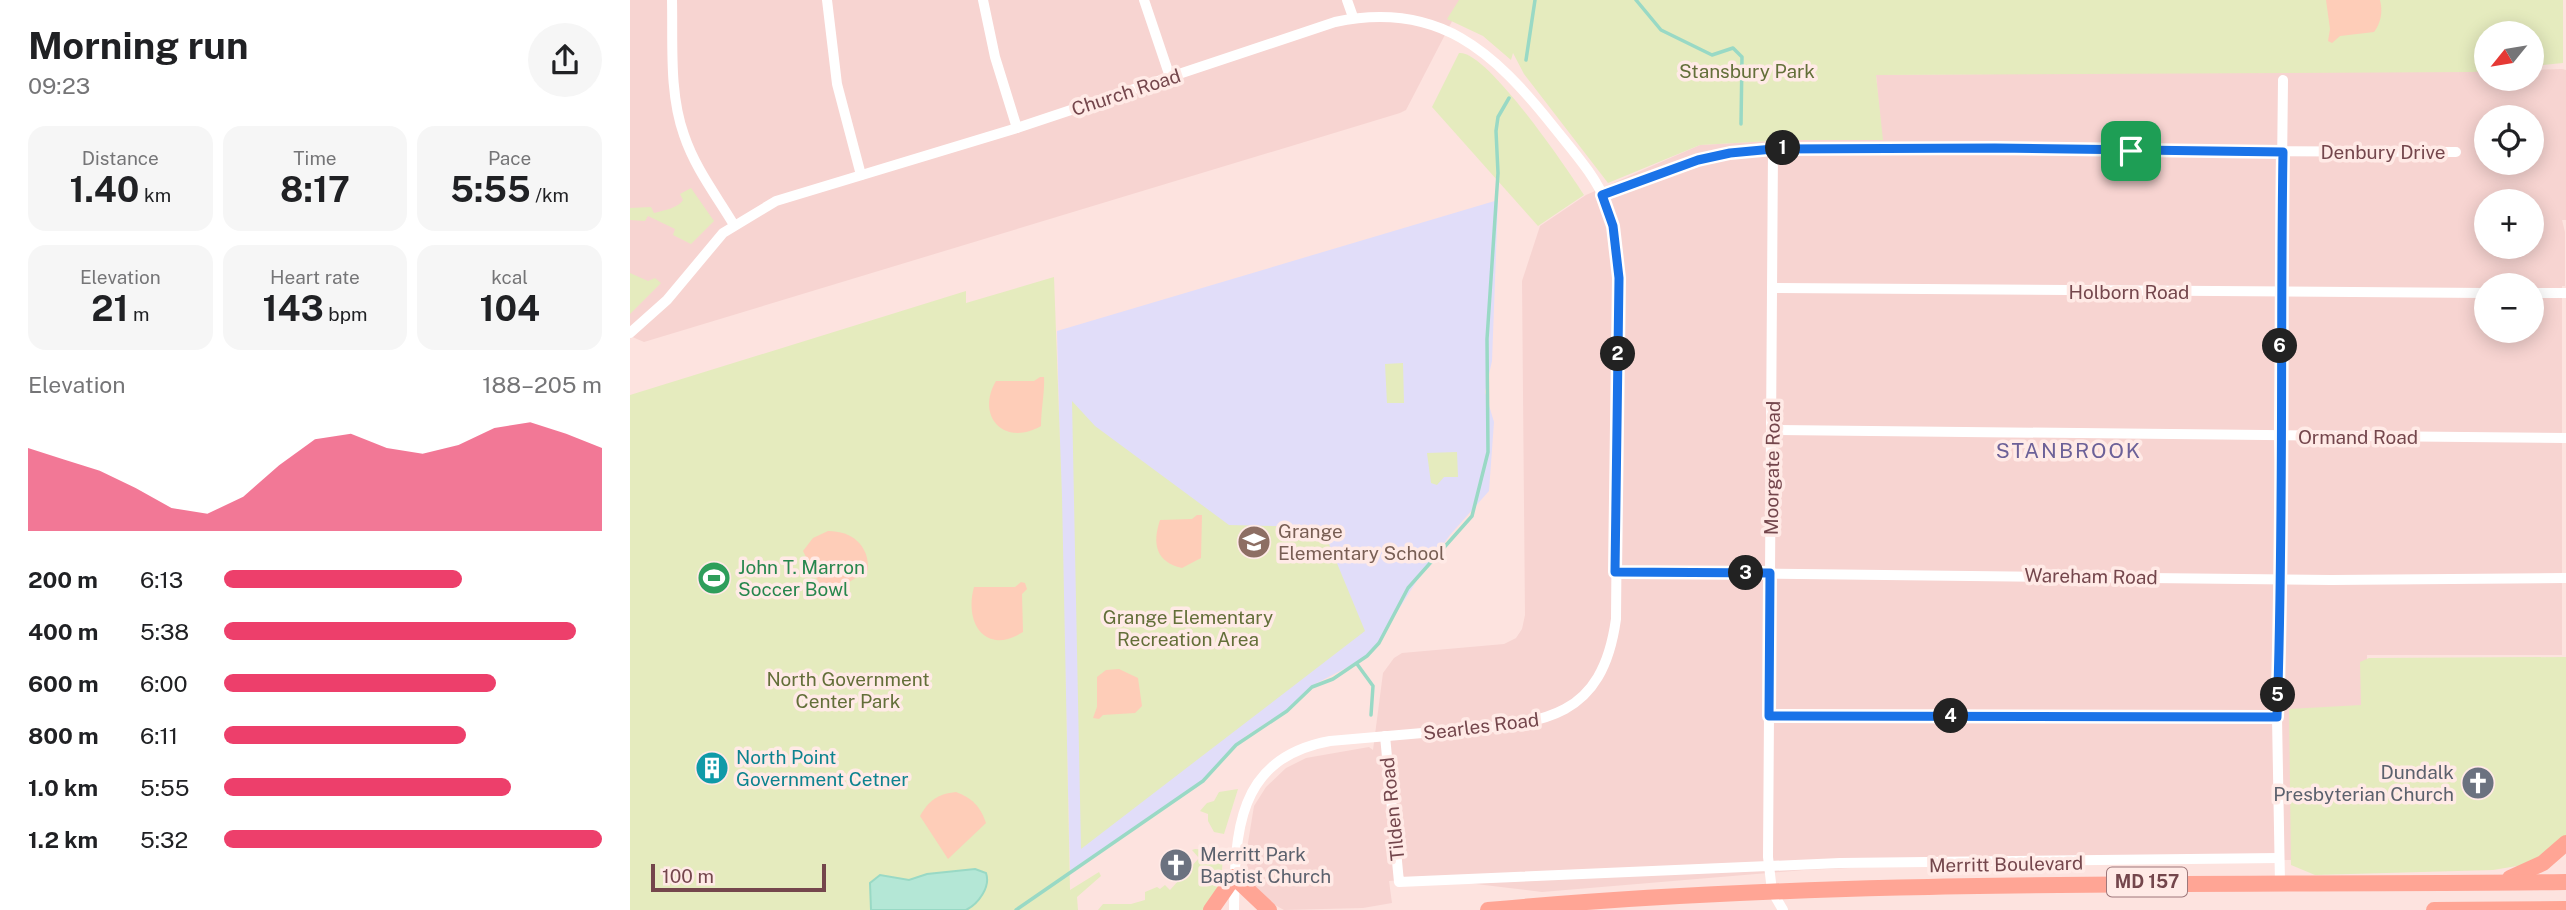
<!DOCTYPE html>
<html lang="en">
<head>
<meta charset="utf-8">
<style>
  :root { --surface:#fff; --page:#f6f6f6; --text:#202124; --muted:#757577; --accent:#ed3f6b }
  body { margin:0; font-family:"Public Sans",sans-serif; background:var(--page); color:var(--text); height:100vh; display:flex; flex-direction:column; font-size:26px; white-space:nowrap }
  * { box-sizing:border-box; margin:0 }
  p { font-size:23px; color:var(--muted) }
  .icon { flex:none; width:38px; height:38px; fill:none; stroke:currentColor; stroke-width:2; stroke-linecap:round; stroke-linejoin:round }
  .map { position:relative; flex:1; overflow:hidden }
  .sheet { display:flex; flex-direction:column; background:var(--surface); width:630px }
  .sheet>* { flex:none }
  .needle { width:46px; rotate:240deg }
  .controls { position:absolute; left:1844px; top:21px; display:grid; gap:14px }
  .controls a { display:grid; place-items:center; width:70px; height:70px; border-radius:50%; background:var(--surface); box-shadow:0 4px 18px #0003; font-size:35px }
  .scale { position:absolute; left:21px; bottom:18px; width:175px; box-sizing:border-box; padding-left:7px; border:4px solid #74464c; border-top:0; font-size:19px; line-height:24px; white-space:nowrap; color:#74464c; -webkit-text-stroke:5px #ffeae6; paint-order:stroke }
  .pin { position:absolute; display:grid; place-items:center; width:60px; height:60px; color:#fff; margin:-30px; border-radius:14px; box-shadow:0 4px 10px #0006 }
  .km { position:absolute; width:35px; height:35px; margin:-18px; border-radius:50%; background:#222; color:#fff; font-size:19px; line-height:35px; text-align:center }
  .round { display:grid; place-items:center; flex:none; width:74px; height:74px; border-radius:37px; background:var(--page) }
  .overview { display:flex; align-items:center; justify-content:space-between; height:119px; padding:0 28px }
  h1 { font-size:38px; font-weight:700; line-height:52px }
  .figures { display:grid; grid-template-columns:repeat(3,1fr); gap:10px; height:119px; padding:7px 28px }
  .figures div { display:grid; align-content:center; border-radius:18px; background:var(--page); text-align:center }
  .figures b { font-size:35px; font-weight:700 }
  .figures small { font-size:19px; font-weight:400 }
  .figures p { font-size:19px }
  .chart { height:196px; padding:14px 28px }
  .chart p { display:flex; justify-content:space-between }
  .chart svg { width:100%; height:126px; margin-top:7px; fill:var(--accent); opacity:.7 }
  ul { padding:0 28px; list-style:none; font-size:23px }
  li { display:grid; grid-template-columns:112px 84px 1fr; align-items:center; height:52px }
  li i { height:18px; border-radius:9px; background:var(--accent) }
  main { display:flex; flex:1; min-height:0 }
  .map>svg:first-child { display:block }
  .residential { fill:#f7d4d1; fill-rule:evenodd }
  .education { fill:#e1ddf9 }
  .green { fill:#e5ebbe }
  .sand { fill:#fecdb8 }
  .water { fill:#b4e7d6; stroke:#99d9c5; stroke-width:2 }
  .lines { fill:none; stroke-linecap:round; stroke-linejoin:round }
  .stream { stroke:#99d9c5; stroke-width:3.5 }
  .street { stroke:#fff; stroke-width:10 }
  .primary { stroke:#ffa595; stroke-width:16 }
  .route-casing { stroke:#fff; stroke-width:14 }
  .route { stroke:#1a73e8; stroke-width:9 }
  .labels { text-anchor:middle; stroke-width:7; stroke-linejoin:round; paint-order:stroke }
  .shield { fill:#ffeae6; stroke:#9e777a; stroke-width:2 }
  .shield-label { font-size:18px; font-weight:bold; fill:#74464c }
  .park-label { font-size:19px; fill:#636f39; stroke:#ffeae6 }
  .street-label { font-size:19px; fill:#74464c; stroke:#ffeae6 }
  .education-label { font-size:19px; fill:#785e54; stroke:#ffeae6; text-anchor:start }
  .leisure-label { font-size:19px; fill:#27864d; stroke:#ffeae6; text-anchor:start }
  .culture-label { font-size:19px; fill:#0d838f; stroke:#ffeae6; text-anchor:start }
  .worship-label { font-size:19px; fill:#5b616d; stroke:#ffeae6; text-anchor:end }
  .neighbourhood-label { font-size:21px; letter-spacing:2px; fill:#6c6198; stroke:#ffeae6 }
</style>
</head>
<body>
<main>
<section class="sheet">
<div class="overview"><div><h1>Morning run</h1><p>09:23</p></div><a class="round"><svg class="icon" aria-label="share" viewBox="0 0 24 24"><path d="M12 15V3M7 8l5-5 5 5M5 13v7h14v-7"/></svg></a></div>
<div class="figures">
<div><p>Distance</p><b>1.40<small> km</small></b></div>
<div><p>Time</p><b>8:17</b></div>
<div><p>Pace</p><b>5:55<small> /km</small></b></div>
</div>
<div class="figures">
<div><p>Elevation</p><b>21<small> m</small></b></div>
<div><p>Heart rate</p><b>143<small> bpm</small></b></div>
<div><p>kcal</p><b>104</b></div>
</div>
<div class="chart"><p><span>Elevation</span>188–205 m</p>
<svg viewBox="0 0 160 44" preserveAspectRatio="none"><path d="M0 44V15L10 19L20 23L30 29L40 36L50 38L60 32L70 21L80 12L90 10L100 15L110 17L120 14L130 8L140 6L150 10L160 15V44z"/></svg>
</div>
<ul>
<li><b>200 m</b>6:13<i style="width:63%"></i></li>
<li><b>400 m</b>5:38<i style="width:93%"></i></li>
<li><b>600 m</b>6:00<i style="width:72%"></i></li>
<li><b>800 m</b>6:11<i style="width:64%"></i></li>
<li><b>1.0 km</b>5:55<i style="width:76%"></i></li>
<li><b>1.2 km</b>5:32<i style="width:100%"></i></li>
</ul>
</section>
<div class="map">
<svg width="1936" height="910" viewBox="0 0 1936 910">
  <rect width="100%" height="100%" fill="#fde3df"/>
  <!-- residential -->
  <g class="residential">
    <polygon points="0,0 833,0 776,110 770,113 14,342 0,336"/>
    <path d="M 1932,69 L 1936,70 L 1936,220 L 1932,220 L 1935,232 L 1935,286 L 1932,286 L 1932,655 L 1737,655 L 1738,714 L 1662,860 L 1287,865 L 1174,870 L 912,892 L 796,878 L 759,881 L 762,903 L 733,908 L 654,910 L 636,900 L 619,882 L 616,855 L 624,806 L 636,787 L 656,768 L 676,758 L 739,747 L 743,750 L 753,673 L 764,658 L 772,653 L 874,644 L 886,638 L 892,629 L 895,615 L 892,281 L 910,226 L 956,195 L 1070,145 L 1157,140 L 1252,140 L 1246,75 L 1857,70 L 1857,79 L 1902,79 L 1902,70 ZM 1857,117 L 1902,117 L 1902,163 L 1857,163 ZM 1857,201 L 1902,201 L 1902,247 L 1857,247 ZM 1857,285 L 1902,285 L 1902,331 L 1857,331 Z"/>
  </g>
  <!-- education -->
  <polygon class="education" points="868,200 862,361 855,392 864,422 859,491 820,535 788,579 739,656 685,684 661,707 616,736 567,787 440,872 427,331"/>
  <!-- green -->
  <g class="green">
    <polygon points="829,0 1933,0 1933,63 1902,66 1902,33 1857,33 1857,71 1842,72 1246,75 1253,140 1157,140 1070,145 978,183 894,74 883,53 881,60 853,36 817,19"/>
    <path d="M 829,53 C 857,50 937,169 954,195 L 908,226 L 802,107 Z"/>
    <path d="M 61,188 L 84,221 L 61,244 L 43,235 L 45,229 L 18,216 L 15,221 L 0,220 L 0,208 L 21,207 L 24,213 C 35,210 48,208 53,200 L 50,194 Z"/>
    <polygon points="0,273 18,281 25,278 31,283 0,314"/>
    <polygon points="424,277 432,496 440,890 469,872 471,876 447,897 448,910 0,910 0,395 336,291 336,303"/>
    <polygon points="773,363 774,403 757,403 755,364"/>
    <polygon points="442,401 465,426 599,525 692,527 735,631 451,849"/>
    <polygon points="827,452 828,477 814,477 807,485 801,483 797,453"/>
    <polygon points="1936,657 1936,835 1932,842 1905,863 1863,870 1685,875 1661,865 1659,709 1731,705 1730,662 1739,658"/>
    <polygon points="608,789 594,834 584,832 578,821 578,814 570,811 577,803 584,801 589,792"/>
    <polygon points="565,849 593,851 591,890 576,910 468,910 473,904 501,904 515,900 515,892 527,887 530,889 535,885 540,890 569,858 562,850"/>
  </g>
  <!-- sand -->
  <g class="sand">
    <path d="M 1696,0 L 1750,0 C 1753,11 1751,23 1744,32 L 1710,36 L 1702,43 L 1698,41 L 1700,29 Z"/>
    <path d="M 410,377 L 414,377 C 415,390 411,410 411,426 C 375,447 345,417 366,381 L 404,381 Z"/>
    <path d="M 567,515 L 572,515 L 571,558 L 552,568 C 526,562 522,544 530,520 L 562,519 Z"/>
    <path d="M 198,531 C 222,531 239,545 238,570 L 196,597 L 173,551 L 183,538 Z"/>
    <path d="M 391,582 L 395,583 L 397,589 L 392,594 L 393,632 C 355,656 334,623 344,587 L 385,587 Z"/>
    <polygon points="489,669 508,678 512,706 505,713 473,715 469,719 463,718 467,707 467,677 476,670"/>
    <path d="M 326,792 C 342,798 350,806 356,823 L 318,859 L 290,816 C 299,800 308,794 326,792 Z"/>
  </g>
  <!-- water -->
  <path class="water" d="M 345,869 L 356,873 C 361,887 348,904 336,910 L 241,910 L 240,883 L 250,875 L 279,880 L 297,874 Z"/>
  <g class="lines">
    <!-- stream -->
    <g class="stream">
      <polyline points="1006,0 1031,30 1082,55 1103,48 1112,57 1111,124"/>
      <polyline points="896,60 905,0"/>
      <polyline points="727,664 743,686 741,715"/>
      <polyline points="386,910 573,781 606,745 657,711 682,687 703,679 737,656 749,643 778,588 842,516 858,452 857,339 868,173 866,131 868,117 879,98"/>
    </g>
    <!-- street -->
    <g class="street">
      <path d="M 42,0 C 43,44 39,93 54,135 C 65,168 86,195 104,225"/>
      <polyline points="197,0 207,84 231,175"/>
      <polyline points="353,0 365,57 387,128"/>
      <polyline points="514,0 540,77"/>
      <polyline points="717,0 723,17"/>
      <polyline points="1143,149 1138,857 1142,891 1153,910"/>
      <polyline points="972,195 1087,155 1143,149 1826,152"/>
      <polyline points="1142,288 1857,293"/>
      <polyline points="1902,293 1936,293"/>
      <path d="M 0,333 L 37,300 L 93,233 L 146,201 L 387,128 L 705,22 C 809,0 864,52 923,126 C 942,150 966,176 977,205 C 985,228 987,253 989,278 L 986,619 C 972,720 913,723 827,730 C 785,734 742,737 700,741 C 606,758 605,833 604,910"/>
      <polyline points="1142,430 1936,438"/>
      <polyline points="985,572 1701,580 1936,578"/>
      <polyline points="1139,716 1647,717"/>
      <polyline points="755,736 769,882 1210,863 1649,858"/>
      <polyline points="1650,884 1647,717 1652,514 1649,437 1653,80"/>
    </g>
    <!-- primary -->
    <g class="primary">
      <polyline points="1880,878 1913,863 1936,843"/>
      <polyline points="581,910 604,877 639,910"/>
      <path d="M 858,910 C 1217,877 1576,886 1936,882"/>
      <polyline points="1804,910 1936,909"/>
    </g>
  </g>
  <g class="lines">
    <defs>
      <path id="route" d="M 1365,148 L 1653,152 C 1650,340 1654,529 1647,717 L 1139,716 L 1140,573 L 985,572 L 989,278 L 983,226 L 972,195 L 1068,160 L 1100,153 L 1143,149 Z"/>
    </defs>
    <!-- route casing -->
    <use href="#route" class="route-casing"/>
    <!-- route -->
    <use href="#route" class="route"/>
  </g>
  <!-- icons -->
  <defs>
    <symbol id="school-disc" viewBox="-11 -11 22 22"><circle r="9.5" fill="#8d6e63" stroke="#ffeae6"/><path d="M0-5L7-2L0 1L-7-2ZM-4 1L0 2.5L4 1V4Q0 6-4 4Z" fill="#fff"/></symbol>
    <symbol id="stadium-disc" viewBox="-11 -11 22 22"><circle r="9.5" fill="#2e9e5b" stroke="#ffeae6"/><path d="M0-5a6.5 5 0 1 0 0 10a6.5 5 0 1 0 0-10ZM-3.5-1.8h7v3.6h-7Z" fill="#fff"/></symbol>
    <symbol id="building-disc" viewBox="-11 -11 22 22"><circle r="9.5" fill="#0f9aa8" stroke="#ffeae6"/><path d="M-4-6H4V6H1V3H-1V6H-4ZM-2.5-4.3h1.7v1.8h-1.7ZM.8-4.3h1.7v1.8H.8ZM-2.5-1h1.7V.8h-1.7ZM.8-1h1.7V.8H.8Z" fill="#fff"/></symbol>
    <symbol id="church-disc" viewBox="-11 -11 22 22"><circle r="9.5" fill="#6b7280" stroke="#ffeae6"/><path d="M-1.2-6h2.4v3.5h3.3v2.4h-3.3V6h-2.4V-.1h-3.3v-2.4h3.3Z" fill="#fff"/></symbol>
  </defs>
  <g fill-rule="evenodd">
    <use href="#school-disc" x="605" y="523" width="38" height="38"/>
    <use href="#stadium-disc" x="65" y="559" width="38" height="38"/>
    <use href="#building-disc" x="63" y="749" width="38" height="38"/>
    <use href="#church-disc" x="1829" y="764" width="38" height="38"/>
    <use href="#church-disc" x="527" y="846" width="38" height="38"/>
  </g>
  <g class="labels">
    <!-- shield labels -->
    <rect class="shield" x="1477" y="867.5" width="80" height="29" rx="5"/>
    <g class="shield-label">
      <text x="1517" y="888">MD 157</text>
    </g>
    <!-- park labels -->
    <g class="park-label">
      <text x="1117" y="78">Stansbury Park</text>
      <text x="558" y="624">Grange Elementary<tspan x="558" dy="22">Recreation Area</tspan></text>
      <text x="218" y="686">North Government<tspan x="218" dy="22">Center Park</tspan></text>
    </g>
    <!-- street labels -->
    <g class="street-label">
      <text transform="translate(496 92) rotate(-18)" y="7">Church Road</text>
      <text x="1753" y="159">Denbury Drive</text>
      <text x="1499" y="299">Holborn Road</text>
      <text x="1728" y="444">Ormand Road</text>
      <text transform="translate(1142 468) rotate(-89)" y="7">Moorgate Road</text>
      <text transform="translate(1461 576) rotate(1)" y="7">Wareham Road</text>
      <text transform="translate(851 726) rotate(-7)" y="7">Searles Road</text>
      <text transform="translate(762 809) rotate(-96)" y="7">Tilden Road</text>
      <text transform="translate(1376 864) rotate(-1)" y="7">Merritt Boulevard</text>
    </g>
    <!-- education labels -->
    <g class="education-label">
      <text x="648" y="538">Grange<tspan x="648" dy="22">Elementary School</tspan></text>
    </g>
    <!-- leisure labels -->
    <g class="leisure-label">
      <text x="108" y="574">John T. Marron<tspan x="108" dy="22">Soccer Bowl</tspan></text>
    </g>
    <!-- culture labels -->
    <g class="culture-label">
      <text x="106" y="764">North Point<tspan x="106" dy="22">Government Cetner</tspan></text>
    </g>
    <!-- worship labels -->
    <g class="worship-label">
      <text x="1824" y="779">Dundalk<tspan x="1824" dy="22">Presbyterian Church</tspan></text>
      <text x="570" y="861" text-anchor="start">Merritt Park<tspan x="570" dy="22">Baptist Church</tspan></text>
    </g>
    <!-- neighbourhood labels -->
    <g class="neighbourhood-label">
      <text x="1439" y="458">STANBROOK</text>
    </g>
  </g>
</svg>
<div class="controls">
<a><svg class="needle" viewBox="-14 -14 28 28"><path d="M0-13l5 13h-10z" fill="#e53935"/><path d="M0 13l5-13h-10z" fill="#757577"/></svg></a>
<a><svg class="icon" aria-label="locate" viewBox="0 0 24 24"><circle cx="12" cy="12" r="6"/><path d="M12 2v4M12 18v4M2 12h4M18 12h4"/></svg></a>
<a>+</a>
<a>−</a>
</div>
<div class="scale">100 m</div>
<div class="pin" style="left:1501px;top:151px;background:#1e9e55"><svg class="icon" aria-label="arrive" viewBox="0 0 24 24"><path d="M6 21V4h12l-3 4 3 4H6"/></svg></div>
<b class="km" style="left:1153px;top:148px">1</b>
<b class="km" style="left:988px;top:354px">2</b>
<b class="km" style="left:1116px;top:573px">3</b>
<b class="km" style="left:1321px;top:716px">4</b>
<b class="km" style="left:1648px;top:695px">5</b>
<b class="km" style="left:1650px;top:346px">6</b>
</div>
</main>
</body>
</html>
